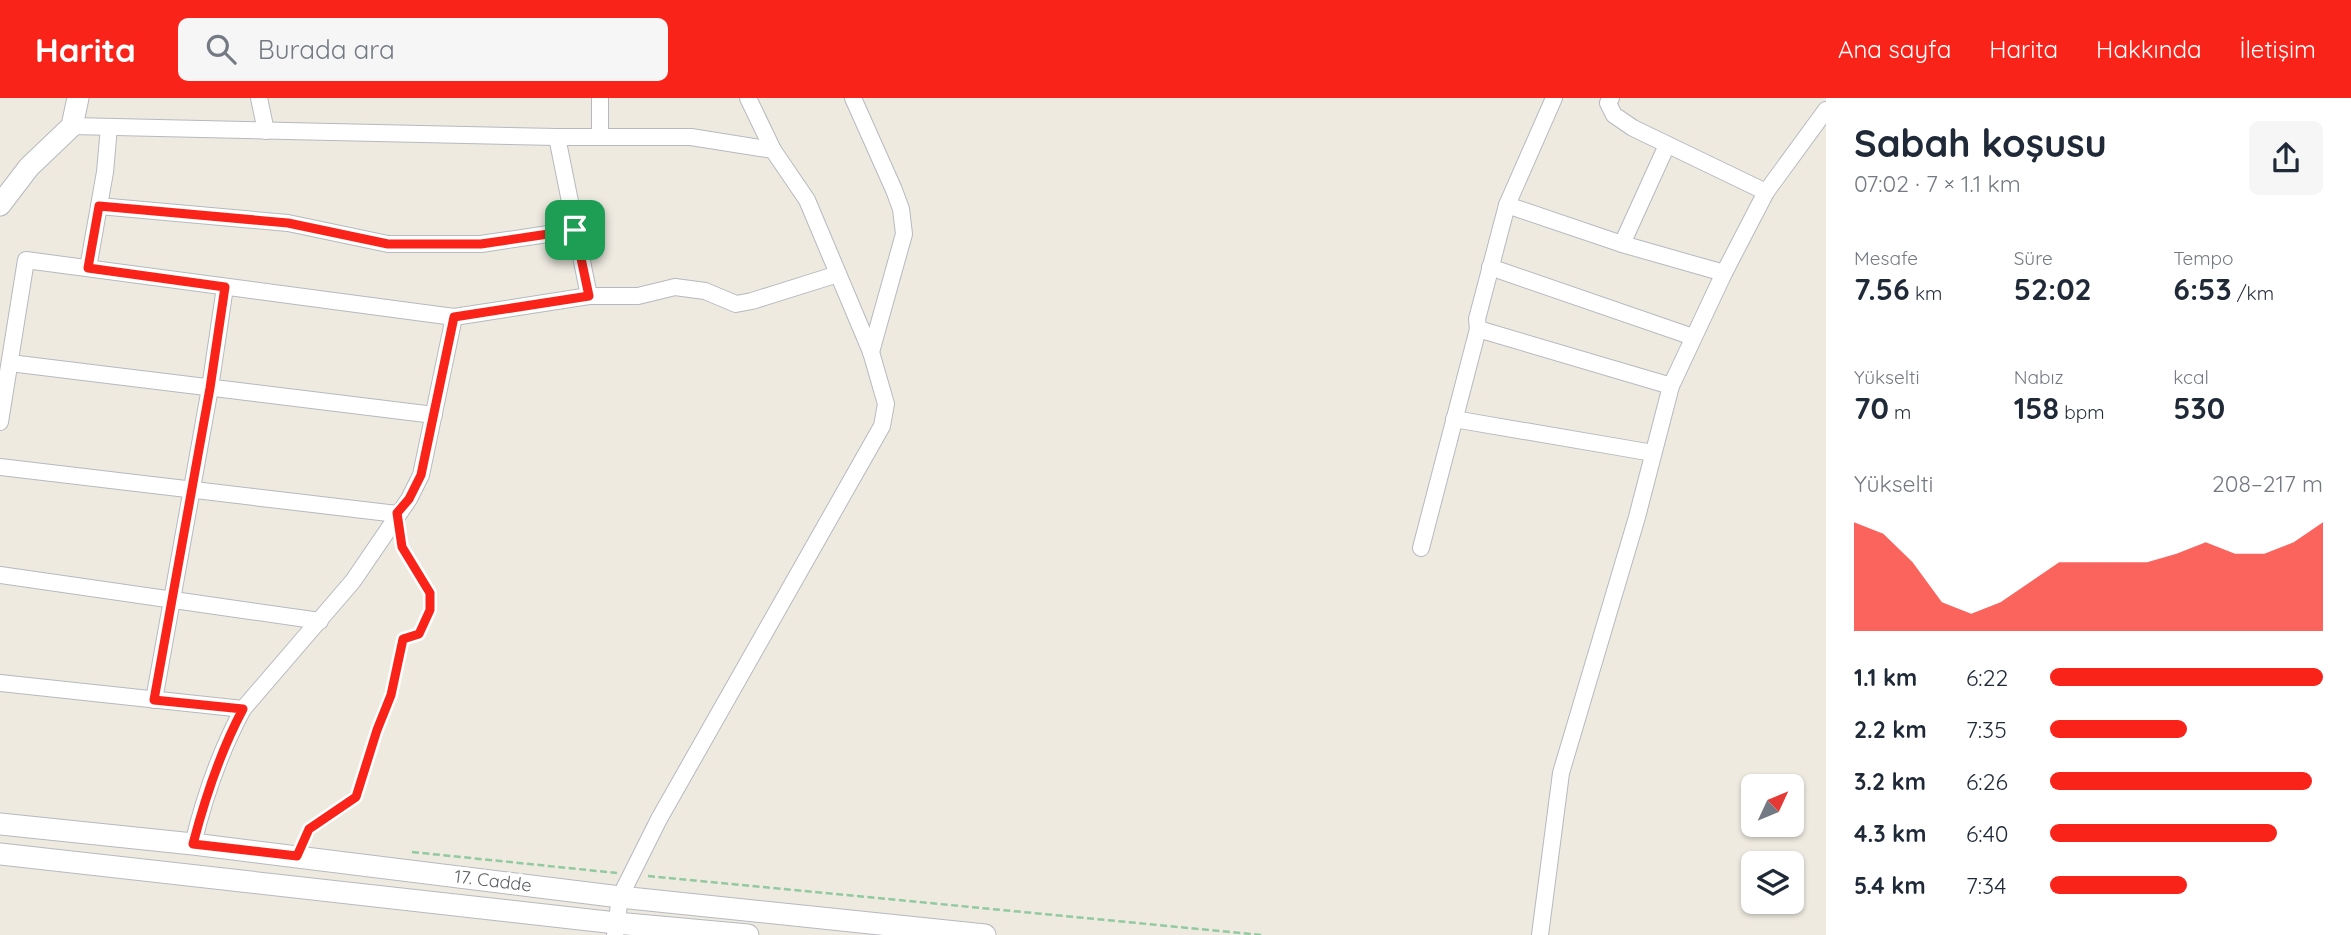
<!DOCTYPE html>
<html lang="tr">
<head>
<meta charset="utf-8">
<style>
  :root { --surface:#fff; --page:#f6f6f7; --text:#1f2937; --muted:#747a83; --accent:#fa231a }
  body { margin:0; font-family:Quicksand,sans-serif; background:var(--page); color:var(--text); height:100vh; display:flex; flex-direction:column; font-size:26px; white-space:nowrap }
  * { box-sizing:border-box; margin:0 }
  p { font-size:23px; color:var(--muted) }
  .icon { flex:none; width:38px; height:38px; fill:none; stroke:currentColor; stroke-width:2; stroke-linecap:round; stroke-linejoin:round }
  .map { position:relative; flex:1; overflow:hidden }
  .panel { display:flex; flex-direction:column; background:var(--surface); width:525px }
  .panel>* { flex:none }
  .needle { width:46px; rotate:46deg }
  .fabs { position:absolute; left:1741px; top:676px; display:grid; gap:14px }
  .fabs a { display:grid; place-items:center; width:63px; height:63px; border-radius:10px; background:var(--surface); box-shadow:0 2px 5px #0004; font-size:35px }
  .pin { position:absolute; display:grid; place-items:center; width:60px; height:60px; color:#fff; margin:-30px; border-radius:14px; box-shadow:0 4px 10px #0006 }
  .round { display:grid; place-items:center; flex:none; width:74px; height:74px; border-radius:10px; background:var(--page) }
  .headline { display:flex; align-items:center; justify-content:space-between; height:119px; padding:0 28px }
  h1 { font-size:38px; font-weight:700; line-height:52px }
  .stats { display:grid; grid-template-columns:repeat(3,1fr); gap:10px; height:119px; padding:7px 28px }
  .stats div { display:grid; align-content:center }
  .stats b { font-size:30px; font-weight:700 }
  .stats small { font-size:19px; font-weight:400 }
  .stats p { font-size:19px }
  .chart { height:196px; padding:14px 28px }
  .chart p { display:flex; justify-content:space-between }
  .chart svg { width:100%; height:126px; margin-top:7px; fill:var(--accent); opacity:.7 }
  ul { padding:0 28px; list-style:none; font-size:23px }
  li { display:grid; grid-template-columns:112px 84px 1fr; align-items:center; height:52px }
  li i { height:18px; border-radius:9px; background:var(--accent) }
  header { display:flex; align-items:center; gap:42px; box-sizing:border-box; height:98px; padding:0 35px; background:var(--accent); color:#fff }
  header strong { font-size:33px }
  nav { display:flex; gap:38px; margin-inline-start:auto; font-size:24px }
  .search { width:490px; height:63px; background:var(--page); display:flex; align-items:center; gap:18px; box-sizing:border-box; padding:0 24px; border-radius:10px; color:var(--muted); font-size:26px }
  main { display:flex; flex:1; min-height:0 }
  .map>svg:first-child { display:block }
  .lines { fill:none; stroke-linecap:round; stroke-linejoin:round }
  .service-casing { stroke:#b6b9bf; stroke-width:10 }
  .minor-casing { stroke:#b6b9bf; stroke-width:18 }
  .tertiary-casing { stroke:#b6b9bf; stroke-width:23 }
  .path { stroke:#92caa0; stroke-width:2.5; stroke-dasharray:7 3.5; stroke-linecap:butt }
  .service { stroke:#fff; stroke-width:8 }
  .minor { stroke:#fff; stroke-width:16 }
  .tertiary { stroke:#fff; stroke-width:21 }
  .route-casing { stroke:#fff; stroke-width:14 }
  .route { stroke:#fa231a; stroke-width:9 }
  .labels { text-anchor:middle; stroke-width:7; stroke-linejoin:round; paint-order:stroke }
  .street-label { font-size:18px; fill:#595e63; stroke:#fff }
</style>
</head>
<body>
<header>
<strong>Harita</strong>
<div class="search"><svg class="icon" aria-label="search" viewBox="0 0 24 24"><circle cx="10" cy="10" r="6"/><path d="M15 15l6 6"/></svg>Burada ara</div>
<nav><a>Ana sayfa</a><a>Harita</a><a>Hakkında</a><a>İletişim</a></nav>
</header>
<main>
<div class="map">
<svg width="1826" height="837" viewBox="0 0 1826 837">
  <rect width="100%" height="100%" fill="#eeeae0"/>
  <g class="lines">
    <defs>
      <path id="service" d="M 297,758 L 309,731 L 356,699 L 377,633 L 391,597 L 403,541 L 419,536 C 442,486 424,493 404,451 C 399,442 399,429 398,418"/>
      <g id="minor">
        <polyline points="259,0 266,33"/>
        <polyline points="600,0 600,39"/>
        <polyline points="748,0 773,52"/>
        <polyline points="853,0 894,92 901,111 904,136 871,254"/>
        <polyline points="1611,0 1608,5 1614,17 1633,30 1766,94"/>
        <polyline points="72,28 557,39 691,39 773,52 807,102 871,254 886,306 882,328 659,721 620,799 615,837"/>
        <polyline points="557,39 589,198"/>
        <polyline points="1507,107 1622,146 1724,175"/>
        <polyline points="99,108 288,125 388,146 481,146 575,132"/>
        <polyline points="1622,146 1667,47"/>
        <polyline points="1490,169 1693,239"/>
        <polyline points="88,170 105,74 109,29"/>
        <polyline points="1478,231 1671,288"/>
        <polyline points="10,265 434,317"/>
        <polyline points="1454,321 1653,355"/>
        <polyline points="0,324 26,162 454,219 589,198 638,198 675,189 705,193 736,206 752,203 838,176"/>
        <polyline points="0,369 397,416"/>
        <polyline points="1421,450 1478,231 1477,221 1507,107 1554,0"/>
        <polyline points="0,477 320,523"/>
        <polyline points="0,585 243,611"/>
        <polyline points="154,602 210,290 225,189"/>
        <path d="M 193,746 C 204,700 221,652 243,611 L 353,483 L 409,401 L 421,377 L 454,219"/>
        <polyline points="1540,837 1561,675 1637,419 1671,288 1724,175 1766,94 1826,12"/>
      </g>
      <g id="tertiary">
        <polyline points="0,107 29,69 72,28 78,0"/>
        <polyline points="0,726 193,746 620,799 985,837"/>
        <polyline points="0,756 616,825 748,837"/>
      </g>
    </defs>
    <!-- service casing -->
    <use href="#service" class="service-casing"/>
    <!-- minor casing -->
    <use href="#minor" class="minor-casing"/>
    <!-- tertiary casing -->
    <use href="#tertiary" class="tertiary-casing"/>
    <!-- path -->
    <g class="path">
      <polyline points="412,754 617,775"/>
      <polyline points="648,778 1262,837"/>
    </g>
    <!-- service -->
    <use href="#service" class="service"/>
    <!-- minor -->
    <use href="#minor" class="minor"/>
    <!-- tertiary -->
    <use href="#tertiary" class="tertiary"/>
  </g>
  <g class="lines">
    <defs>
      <path id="route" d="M 99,108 L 288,125 L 388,146 L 481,146 L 575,132 L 589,198 L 454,219 L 421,377 L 409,401 L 397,415 L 402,449 L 430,495 L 430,512 L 419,536 L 403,541 L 391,597 L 377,632 L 356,699 L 309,731 L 297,758 L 193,746 C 205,700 221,652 243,611 L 154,602 L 210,290 L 225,189 L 88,170 Z"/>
    </defs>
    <!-- route casing -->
    <use href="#route" class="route-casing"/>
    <!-- route -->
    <use href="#route" class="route"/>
  </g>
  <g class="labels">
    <!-- street labels -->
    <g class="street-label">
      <text transform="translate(493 783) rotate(7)" y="6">17. Cadde</text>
    </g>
  </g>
</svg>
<div class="fabs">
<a><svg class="needle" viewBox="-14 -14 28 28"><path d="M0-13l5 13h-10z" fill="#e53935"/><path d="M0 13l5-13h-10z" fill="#747a83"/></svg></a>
<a><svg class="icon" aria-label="layers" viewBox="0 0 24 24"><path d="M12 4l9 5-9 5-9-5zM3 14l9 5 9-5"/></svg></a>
</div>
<div class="pin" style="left:575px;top:132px;background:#1e9e55"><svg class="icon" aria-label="arrive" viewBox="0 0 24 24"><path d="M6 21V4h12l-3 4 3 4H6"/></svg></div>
</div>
<section class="panel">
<div class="headline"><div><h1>Sabah koşusu</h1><p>07:02 · 7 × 1.1 km</p></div><a class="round"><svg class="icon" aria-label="share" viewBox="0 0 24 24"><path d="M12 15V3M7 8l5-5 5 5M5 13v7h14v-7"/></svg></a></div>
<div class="stats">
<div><p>Mesafe</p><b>7.56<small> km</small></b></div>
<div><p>Süre</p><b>52:02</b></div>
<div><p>Tempo</p><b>6:53<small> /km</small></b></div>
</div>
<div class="stats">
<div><p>Yükselti</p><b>70<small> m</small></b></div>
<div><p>Nabız</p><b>158<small> bpm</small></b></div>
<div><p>kcal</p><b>530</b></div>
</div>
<div class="chart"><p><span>Yükselti</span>208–217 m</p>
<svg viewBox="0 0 160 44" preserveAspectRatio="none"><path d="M0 44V6L10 10L20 20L30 34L40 38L50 34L60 27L70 20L80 20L90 20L100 20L110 17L120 13L130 17L140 17L150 13L160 6V44z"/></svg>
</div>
<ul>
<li><b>1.1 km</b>6:22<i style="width:100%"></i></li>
<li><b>2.2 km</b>7:35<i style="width:50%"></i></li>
<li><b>3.2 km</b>6:26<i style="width:96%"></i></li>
<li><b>4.3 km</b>6:40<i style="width:83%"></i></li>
<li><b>5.4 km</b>7:34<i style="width:50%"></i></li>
</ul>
</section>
</main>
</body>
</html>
